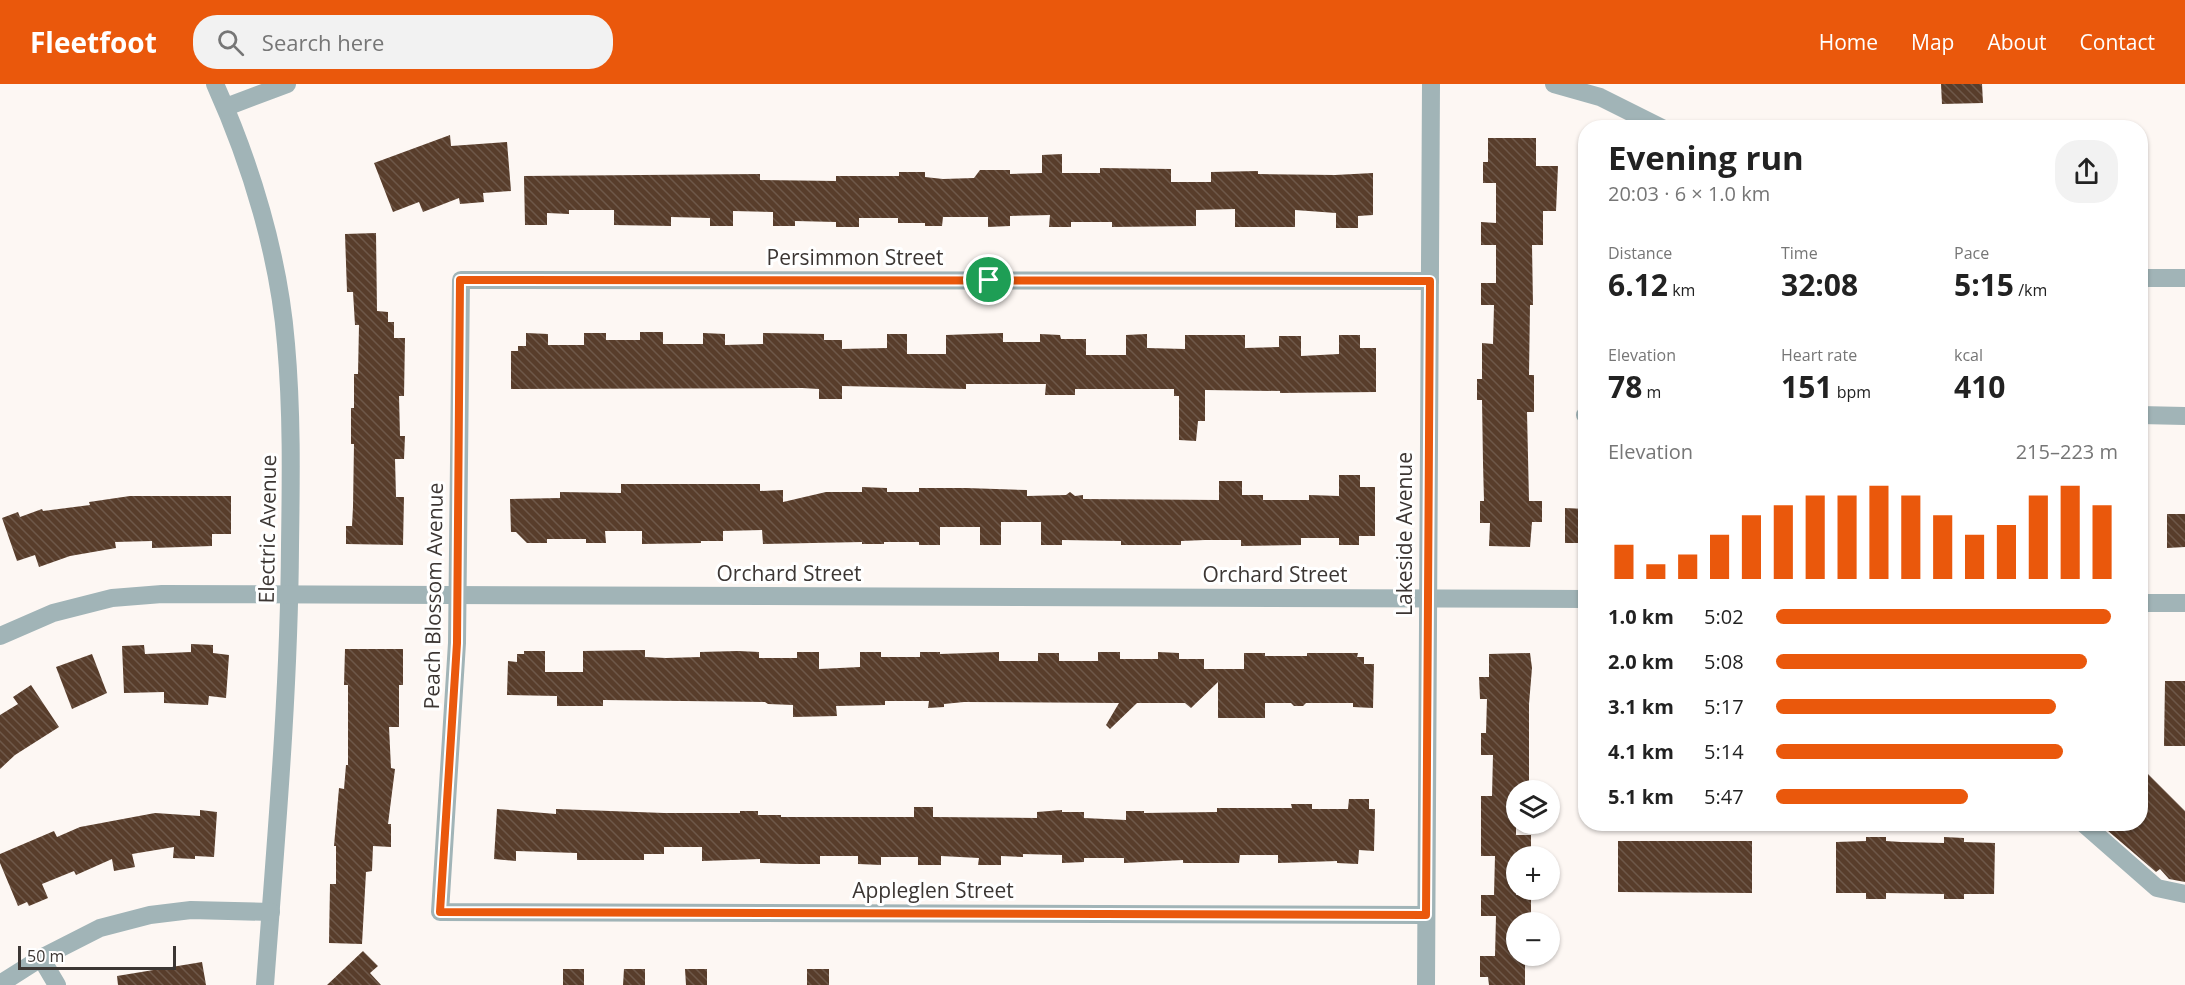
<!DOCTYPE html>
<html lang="en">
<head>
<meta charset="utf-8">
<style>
  :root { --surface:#fff; --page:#f2f2f2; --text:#222; --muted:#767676; --accent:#ea580c }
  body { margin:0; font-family:"Open Sans",sans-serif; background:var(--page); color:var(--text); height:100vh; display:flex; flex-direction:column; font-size:22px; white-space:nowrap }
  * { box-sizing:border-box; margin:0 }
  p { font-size:20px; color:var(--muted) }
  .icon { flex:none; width:33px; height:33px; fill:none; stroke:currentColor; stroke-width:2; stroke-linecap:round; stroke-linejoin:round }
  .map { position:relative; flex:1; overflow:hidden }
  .side { position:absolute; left:1578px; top:36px; width:570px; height:711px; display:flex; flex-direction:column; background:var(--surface); border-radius:24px; box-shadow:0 2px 4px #0004 }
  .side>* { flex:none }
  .fabs { position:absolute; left:1506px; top:696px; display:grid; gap:12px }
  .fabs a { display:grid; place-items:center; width:54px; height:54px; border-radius:50%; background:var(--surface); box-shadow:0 2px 4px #0004; font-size:30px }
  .scale { position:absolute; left:18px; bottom:15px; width:158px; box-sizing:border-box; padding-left:6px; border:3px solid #3c3633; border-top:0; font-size:16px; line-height:21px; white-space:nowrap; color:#3c3633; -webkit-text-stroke:4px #fff; paint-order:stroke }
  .pin { position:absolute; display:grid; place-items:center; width:51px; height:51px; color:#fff; margin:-26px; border:3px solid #fff; border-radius:50%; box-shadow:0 2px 6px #0007 }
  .round { display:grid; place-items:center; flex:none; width:63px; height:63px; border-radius:24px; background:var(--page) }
  .overview { display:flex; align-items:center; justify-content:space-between; height:102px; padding:0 30px }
  h1 { font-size:33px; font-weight:700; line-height:45px }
  .figures { display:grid; grid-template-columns:repeat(3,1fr); gap:9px; height:102px; padding:6px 30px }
  .figures div { display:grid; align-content:center }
  .figures b { font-size:30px; font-weight:700 }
  .figures small { font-size:16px; font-weight:400 }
  .figures p { font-size:16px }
  .chart { height:168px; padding:12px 30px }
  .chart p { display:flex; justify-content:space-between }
  .chart svg { width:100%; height:108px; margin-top:6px; stroke:var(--accent); stroke-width:6 }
  ul { padding:0 30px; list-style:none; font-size:20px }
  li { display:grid; grid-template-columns:96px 72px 1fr; align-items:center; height:45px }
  li i { height:15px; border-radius:8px; background:var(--accent) }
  header { display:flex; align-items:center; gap:36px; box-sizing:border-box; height:84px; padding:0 30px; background:var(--accent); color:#fff }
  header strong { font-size:28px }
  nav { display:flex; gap:33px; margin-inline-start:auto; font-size:21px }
  .search { width:420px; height:54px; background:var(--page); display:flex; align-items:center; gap:15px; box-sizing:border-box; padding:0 21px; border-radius:24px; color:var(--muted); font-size:22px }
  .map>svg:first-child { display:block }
  .building { fill:url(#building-back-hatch) }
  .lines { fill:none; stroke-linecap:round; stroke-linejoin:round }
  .minor { stroke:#a1b4b7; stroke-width:18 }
  .route-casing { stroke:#fff; stroke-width:12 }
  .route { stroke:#ea580c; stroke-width:8 }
  .labels { text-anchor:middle; stroke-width:6; stroke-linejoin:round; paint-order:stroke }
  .street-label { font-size:21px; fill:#3c3633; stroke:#fff }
</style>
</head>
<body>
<header>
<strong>Fleetfoot</strong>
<div class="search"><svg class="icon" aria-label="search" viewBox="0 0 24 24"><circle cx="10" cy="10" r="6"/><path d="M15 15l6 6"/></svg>Search here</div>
<nav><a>Home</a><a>Map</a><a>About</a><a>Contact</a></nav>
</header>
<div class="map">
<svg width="2185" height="901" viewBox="0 0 2185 901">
  <defs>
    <pattern id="building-back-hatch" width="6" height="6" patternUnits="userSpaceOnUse" patternTransform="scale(1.5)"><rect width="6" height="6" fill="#583d2b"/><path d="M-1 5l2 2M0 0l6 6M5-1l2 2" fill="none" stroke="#6e5849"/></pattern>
  </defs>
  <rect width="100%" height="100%" fill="#fdf7f3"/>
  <!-- building -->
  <g class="building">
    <polygon points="1941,0 1982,0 1983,19 1942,20"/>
    <polygon points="450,51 451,62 507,58 511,107 483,109 484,118 460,120 459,114 423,128 419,118 393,128 374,79"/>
    <polygon points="1488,54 1536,54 1536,82 1558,82 1556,127 1543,127 1543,161 1532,161 1533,221 1530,221 1529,291 1534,291 1534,328 1527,328 1529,417 1542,417 1542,438 1532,438 1530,463 1489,462 1490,439 1480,439 1480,417 1484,417 1483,379 1482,316 1477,316 1477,295 1482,295 1482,259 1493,260 1494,221 1481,221 1481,199 1496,199 1496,161 1481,161 1481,138 1496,139 1496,99 1483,99 1483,78 1488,78"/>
    <polygon points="1062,70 1062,89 1100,89 1100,84 1171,85 1171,98 1211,98 1211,88 1258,87 1258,90 1335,91 1373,89 1373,131 1358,132 1358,144 1336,144 1336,129 1295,126 1295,143 1235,143 1235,125 1196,126 1196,142 1112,143 1112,138 1071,138 1071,143 1049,143 1050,131 1010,132 1010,142 988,143 988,133 943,133 942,142 925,142 925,139 898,139 898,134 859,134 859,143 836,143 836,138 795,137 795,142 773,142 773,128 733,127 733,142 710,142 710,134 671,133 671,142 614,141 614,126 569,126 569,130 547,129 547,141 525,141 524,92 760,90 760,96 836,97 836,92 899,92 899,88 925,88 925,93 943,95 974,94 980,86 1010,86 1010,90 1042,89 1042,71"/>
    <polygon points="376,149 377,227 388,228 388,238 394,238 394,254 405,254 404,312 399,312 400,352 405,352 404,375 395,375 396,413 404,413 403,461 346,460 346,442 352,442 353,423 354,360 351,360 351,324 354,324 354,290 358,290 359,241 355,241 353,208 347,208 345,150"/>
    <polygon points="640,248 663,248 663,260 703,260 703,249 725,250 725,261 763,260 763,249 824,250 824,256 842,256 842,265 887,264 887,250 907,250 907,270 946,270 946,251 1003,249 1003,258 1040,258 1040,250 1060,251 1061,255 1086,255 1086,271 1126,271 1126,251 1147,250 1147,264 1185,265 1185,251 1245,251 1245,264 1279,263 1279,252 1301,252 1301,272 1339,270 1339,251 1360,251 1360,264 1376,264 1376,308 1280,309 1280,307 1205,306 1205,337 1198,337 1196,357 1179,356 1179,312 1174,312 1174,305 1075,305 1075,311 1045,311 1046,300 966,300 966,305 842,302 842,315 819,315 819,305 802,304 511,305 511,267 518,267 518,262 526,262 526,249 548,250 548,261 584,261 584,249 606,249 606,256 640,256"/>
    <polygon points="1339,391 1360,391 1360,403 1375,403 1375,452 1359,452 1359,461 1339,461 1339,454 1301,454 1301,461 1241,462 1241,456 1205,456 1181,457 1181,461 1121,461 1121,457 1062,456 1062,461 1041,461 1041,438 1001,438 1001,461 980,461 980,443 940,443 940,461 919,461 919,458 884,458 884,460 862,460 862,458 763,460 762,446 723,447 723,457 701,457 701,459 642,460 642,447 605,447 606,459 586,459 586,455 547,455 547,459 527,459 516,448 511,448 510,415 560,414 560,408 621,409 621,400 760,400 760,407 783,406 783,418 826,408 862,408 862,403 887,404 887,408 919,408 919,404 966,404 1027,406 1027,412 1066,411 1070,408 1075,412 1083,411 1083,415 1219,416 1219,397 1242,397 1242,411 1263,411 1263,416 1309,416 1309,411 1339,412"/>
    <polygon points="130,412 231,412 231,450 212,450 212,462 152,464 152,457 115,458 116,464 70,472 39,483 35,471 17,477 2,434 18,428 20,433 42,425 43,427 90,421 89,418"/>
    <polygon points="1565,424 1586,425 1586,459 1565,459"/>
    <polygon points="2167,430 2185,430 2185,463 2167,464"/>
    <polygon points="191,560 213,561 213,569 229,571 226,614 209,612 208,621 164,619 164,608 124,609 122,562 144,561 145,570 191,568"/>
    <polygon points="345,565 403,565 403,601 399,601 399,643 389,643 391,684 395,685 388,740 391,740 391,763 373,762 372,787 366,788 362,860 329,859 330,800 336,800 336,762 334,762 339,704 344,705 346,681 348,681 348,601 344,601"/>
    <polygon points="645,566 645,573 666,574 700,573 700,568 738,567 759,568 759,574 797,574 797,568 819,568 819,585 860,583 860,568 881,568 881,573 920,573 920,568 940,568 940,570 999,568 999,577 1038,577 1038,569 1059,569 1059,577 1098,577 1098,568 1120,568 1120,575 1158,575 1158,568 1179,569 1179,575 1204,575 1204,585 1244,585 1244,569 1265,569 1265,572 1307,572 1307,569 1358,569 1357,573 1364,573 1364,580 1374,580 1373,624 1353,623 1353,619 1306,619 1303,622 1294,622 1291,619 1265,619 1265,634 1218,634 1218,598 1191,624 1185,619 1137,619 1110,645 1106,641 1119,619 964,618 944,620 944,623 928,624 929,617 885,617 885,621 836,622 837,632 793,633 793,621 768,620 765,618 603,616 603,622 557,622 557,612 507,611 508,577 517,578 517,570 524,570 524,567 545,567 545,588 583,588 583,567"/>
    <polygon points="1530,569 1532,584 1529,620 1529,706 1516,706 1516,751 1531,751 1531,772 1516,772 1516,811 1531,811 1531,838 1516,838 1516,872 1525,872 1525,901 1489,901 1488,893 1480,893 1480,872 1495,872 1496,832 1481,832 1481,811 1494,811 1495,772 1481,772 1481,712 1492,712 1493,671 1481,671 1481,649 1486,649 1487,615 1480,615 1479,593 1489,593 1489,570"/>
    <polygon points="92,570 107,609 72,625 56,583"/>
    <polygon points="2165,597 2185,597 2185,662 2164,662"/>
    <polygon points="31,601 59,643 15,671 0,685 0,631 18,620 13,613"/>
    <polygon points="2140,682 2185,727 2185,798 2169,795 2160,785 2156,788 2100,740 2140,740"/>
    <polygon points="1349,715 1369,715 1369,725 1375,725 1374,767 1359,766 1358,780 1337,779 1337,777 1278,779 1278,771 1240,771 1239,779 1183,779 1183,776 1124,779 1124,774 1084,774 1084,778 1062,779 1062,771 1023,770 1023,773 1001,772 1001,781 978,781 979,774 941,772 941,781 918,781 918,773 881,773 881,781 858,780 858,772 820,772 820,780 798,780 760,779 760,775 702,777 702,763 664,763 664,770 644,770 644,776 577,776 577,769 516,767 516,777 494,775 497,725 556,730 556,725 664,729 740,729 740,727 758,727 758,731 781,731 781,733 914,733 914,723 933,723 933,733 1037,734 1037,728 1062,726 1062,728 1084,728 1084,734 1126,736 1126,727 1144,727 1144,729 1217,728 1217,724 1292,724 1291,720 1312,720 1312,725 1348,725"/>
    <polygon points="200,726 217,728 214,773 195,772 195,775 173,774 174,763 132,770 135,783 114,787 112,775 76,791 74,787 42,800 48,814 29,822 27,818 18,822 0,779 0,770 54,747 57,753 80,743 155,729 200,732"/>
    <polygon points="1866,753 1886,753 1886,757 1901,758 1944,759 1944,753 1964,754 1964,758 1995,759 1994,810 1964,810 1964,815 1944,815 1944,810 1886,809 1886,815 1866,815 1866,809 1836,809 1836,758 1866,757"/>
    <polygon points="1618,757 1752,757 1752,809 1618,808"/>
    <polygon points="363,867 378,882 370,889 381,901 327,901"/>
    <polygon points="202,878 206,901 118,901 117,892"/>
    <rect x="563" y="885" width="21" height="16"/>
    <polygon points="624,885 645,885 645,901 623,901"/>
    <polygon points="685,885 707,885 707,901 686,901"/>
    <rect x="807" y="885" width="22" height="16"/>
  </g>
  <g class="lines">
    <!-- minor -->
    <g class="minor">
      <path d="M 215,0 C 251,80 279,172 286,260 C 292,327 291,394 290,462 C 289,609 276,755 265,901"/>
      <polyline points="1554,0 1600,13 1662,44"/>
      <polyline points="226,23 287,0"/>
      <polyline points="2140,194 2185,194"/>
      <polyline points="1585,331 1586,331"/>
      <polyline points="2140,331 2185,332"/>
      <polyline points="2140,519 2185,519"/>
      <polyline points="0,552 53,529 112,514 162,510 1586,515"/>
      <polyline points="2084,740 2157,804 2185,810"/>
      <polyline points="1426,831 440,828 457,559 461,196 1430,197"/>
      <polyline points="41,874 57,901"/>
      <polyline points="0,900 41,874 100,844 150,831 191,826 271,828"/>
      <polyline points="1426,901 1431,0"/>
    </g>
  </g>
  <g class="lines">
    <defs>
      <polygon id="route" points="460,196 1430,197 1426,831 440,828 457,559"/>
    </defs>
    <!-- route casing -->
    <use href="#route" class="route-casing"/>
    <!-- route -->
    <use href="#route" class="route"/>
  </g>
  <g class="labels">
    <!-- street labels -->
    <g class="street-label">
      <text x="855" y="181">Persimmon Street</text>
      <text transform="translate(268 445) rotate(-89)" y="7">Electric Avenue</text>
      <text transform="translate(1405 450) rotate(-90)" y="7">Lakeside Avenue</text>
      <text x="789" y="497">Orchard Street</text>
      <text x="1275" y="498">Orchard Street</text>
      <text transform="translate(434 512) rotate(-89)" y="7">Peach Blossom Avenue</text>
      <text x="933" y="814">Appleglen Street</text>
    </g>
  </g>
</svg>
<div class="fabs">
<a><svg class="icon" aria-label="layers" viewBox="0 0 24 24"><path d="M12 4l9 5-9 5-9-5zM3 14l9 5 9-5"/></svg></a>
<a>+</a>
<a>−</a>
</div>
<div class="scale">50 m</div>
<div class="pin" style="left:989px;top:196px;background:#1e9e55"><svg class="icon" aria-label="arrive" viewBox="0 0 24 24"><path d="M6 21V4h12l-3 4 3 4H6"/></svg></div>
<section class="side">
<div class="overview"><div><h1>Evening run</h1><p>20:03 · 6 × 1.0 km</p></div><a class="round"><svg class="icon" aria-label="share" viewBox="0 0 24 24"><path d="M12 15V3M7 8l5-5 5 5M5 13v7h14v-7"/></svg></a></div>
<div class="figures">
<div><p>Distance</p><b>6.12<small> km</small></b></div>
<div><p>Time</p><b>32:08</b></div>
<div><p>Pace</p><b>5:15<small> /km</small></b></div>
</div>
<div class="figures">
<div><p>Elevation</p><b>78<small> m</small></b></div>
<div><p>Heart rate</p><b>151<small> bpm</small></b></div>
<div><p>kcal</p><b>410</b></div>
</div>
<div class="chart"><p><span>Elevation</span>215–223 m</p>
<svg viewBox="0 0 160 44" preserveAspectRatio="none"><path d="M5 44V30M15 44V38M25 44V34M35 44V26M45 44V18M55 44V14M65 44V10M75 44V10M85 44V6M95 44V10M105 44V18M115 44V26M125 44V22M135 44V10M145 44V6M155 44V14"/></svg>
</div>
<ul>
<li><b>1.0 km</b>5:02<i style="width:98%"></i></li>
<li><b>2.0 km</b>5:08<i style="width:91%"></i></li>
<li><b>3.1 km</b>5:17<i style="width:82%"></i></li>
<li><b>4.1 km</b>5:14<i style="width:84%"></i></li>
<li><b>5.1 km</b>5:47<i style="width:56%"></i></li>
</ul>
</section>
</div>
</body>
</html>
